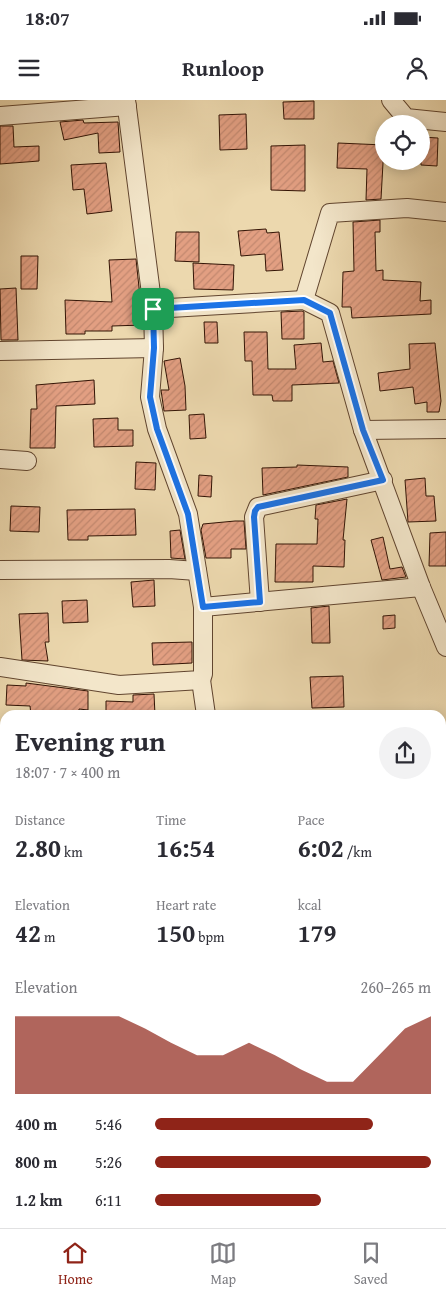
<!DOCTYPE html>
<html lang="en">
<head>
<meta charset="utf-8">
<style>
  :root { --surface:#fff; --page:#f2f2f3; --text:#2b2b33; --muted:#7c7c81; --line:#e1e1e2; --accent:#8f2418 }
  body { margin:0; font-family:"Gentium Book Plus",serif; background:var(--page); color:var(--text); height:100vh; display:flex; flex-direction:column; font-size:19px; white-space:nowrap }
  * { box-sizing:border-box; margin:0 }
  p { font-size:16px; color:var(--muted) }
  .icon { flex:none; width:28px; height:28px; fill:none; stroke:currentColor; stroke-width:2; stroke-linecap:round; stroke-linejoin:round }
  .map { position:relative; flex:1; overflow:hidden }
  .side { position:absolute; left:0px; top:610px; width:446px; height:519px; display:flex; flex-direction:column; background:var(--surface); border-radius:15px 15px 0 0; box-shadow:0 2px 12px #0003 }
  .side>* { flex:none }
  .buttons { position:absolute; left:375px; top:15px; display:grid; gap:10px }
  .buttons a { display:grid; place-items:center; width:55px; height:55px; border-radius:50%; background:var(--surface); box-shadow:0 2px 12px #0003; font-size:25px }
  .pin { position:absolute; display:grid; place-items:center; width:42px; height:42px; color:#fff; margin:-21px; border-radius:10px; box-shadow:0 2px 8px #0006 }
  .round { display:grid; place-items:center; flex:none; width:52px; height:52px; border-radius:26px; background:var(--page) }
  .overview { display:flex; align-items:center; justify-content:space-between; height:85px; padding:0 15px }
  h1 { font-size:28px; font-weight:700; line-height:38px }
  .stats { display:grid; grid-template-columns:repeat(3,1fr); gap:8px; height:85px; padding:5px 15px }
  .stats div { display:grid; align-content:center }
  .stats b { font-size:25px; font-weight:700 }
  .stats small { font-size:14px; font-weight:400 }
  .stats p { font-size:14px }
  .chart { height:140px; padding:10px 15px }
  .chart p { display:flex; justify-content:space-between }
  .chart svg { width:100%; height:90px; margin-top:5px; fill:var(--accent); opacity:.7 }
  ul { padding:0 15px; list-style:none; font-size:16px }
  li { display:grid; grid-template-columns:80px 60px 1fr; align-items:center; height:38px }
  li i { height:12px; border-radius:6px; background:var(--accent) }
  .status { display:flex; justify-content:space-between; align-items:center; height:35px; padding:0 25px; background:var(--surface); direction:ltr }
  .status svg { height:14px; fill:currentColor }
  header { display:flex; justify-content:space-between; align-items:center; height:65px; padding:0 15px; background:var(--surface); font-size:22px; font-weight:700 }
  .menu { display:flex; justify-content:space-around; align-items:center; height:70px; border-top:1px solid var(--line); background:var(--surface); font-size:14px; color:var(--muted) }
  .menu a { display:grid; justify-items:center; gap:2px }
  .menu .active { color:var(--accent) }
  .map>svg:first-child { display:block }
  .building { fill:url(#building-hatch); stroke:#331405 }
  .lines { fill:none; stroke-linecap:round; stroke-linejoin:round }
  .street-casing { stroke:#61452f; stroke-width:20 }
  .street { stroke:#f3e6ca; stroke-width:18 }
  .route-casing { stroke:#fff; stroke-width:10 }
  .route { stroke:#1a73e8; stroke-width:6 }
</style>
</head>
<body>
<div class="status"><b>18:07</b><svg viewBox="0 0 49 12"><path d="M0 12V9h3v3zM5 12V6h3v6zM10 12V3h3v9zM15 12V0h3v12zM26 1h20v11H26zM47 4h2v5h-2z"/></svg></div>
<header><svg class="icon" aria-label="menu" viewBox="0 0 24 24"><path d="M4 6h16M4 12h16M4 18h16"/></svg>Runloop<svg class="icon" aria-label="person" viewBox="0 0 24 24"><circle cx="12" cy="8" r="4"/><path d="M4 21q1-7 8-7t8 7"/></svg></header>
<div class="map">
<svg width="446" height="1128" viewBox="0 0 446 1128">
  <defs>
    <pattern id="building-hatch" width="6" height="6" patternUnits="userSpaceOnUse" patternTransform="scale(1.25)"><rect width="6" height="6" fill="#e29f82"/><path d="M-1 1l2-2M0 6l6-6M5 7l2-2" fill="none" stroke="#c2886f"/></pattern>
  </defs>
  <rect width="100%" height="100%" fill="#ecd8ae"/>
  <filter id="stains"><feTurbulence type="fractalNoise" baseFrequency=".004" numOctaves="4"/><feColorMatrix values="0 0 0 0 .2 0 0 0 0 .09 0 0 0 0 .02 0 0 0 .5 -.17"/></filter>
  <radialGradient id="worn" r=".72"><stop offset=".6" stop-color="#630" stop-opacity="0"/><stop offset="1" stop-color="#630" stop-opacity=".3"/></radialGradient>
  <!-- building -->
  <g class="building">
    <polygon points="314,1 314,19 284,19 283,2"/>
    <polygon points="246,14 247,49 220,50 219,15"/>
    <polygon points="83,20 84,23 118,22 120,52 99,53 98,33 64,40 60,22"/>
    <polygon points="0,26 13,26 14,47 39,46 39,61 0,64"/>
    <polygon points="421,37 438,38 437,66 421,65"/>
    <polygon points="338,43 384,45 381,99 366,100 367,69 337,68"/>
    <polygon points="305,45 305,91 271,90 271,46"/>
    <polygon points="106,63 112,111 87,114 84,89 73,90 71,65"/>
    <polygon points="380,120 380,132 375,132 376,171 383,170 383,180 421,182 420,201 431,200 431,214 352,218 351,207 342,207 343,172 354,171 353,122"/>
    <polygon points="266,129 267,133 279,132 283,170 266,171 265,154 241,156 238,131"/>
    <polygon points="176,132 199,132 199,162 175,161"/>
    <polygon points="21,156 38,156 37,189 21,189"/>
    <polygon points="136,159 143,225 112,226 112,231 85,231 85,234 66,234 65,200 112,202 109,160"/>
    <polygon points="193,163 234,165 233,190 194,189"/>
    <polygon points="16,188 18,240 1,240 0,189"/>
    <polygon points="302,211 304,212 304,239 282,239 281,212"/>
    <polygon points="204,222 217,222 218,243 205,243"/>
    <polygon points="244,232 267,232 268,269 296,269 294,245 321,243 323,262 333,261 339,283 292,285 292,301 273,301 272,295 253,295 252,261 245,261"/>
    <polygon points="435,243 441,301 439,312 427,312 427,302 415,304 413,287 380,291 378,273 410,269 409,244"/>
    <polygon points="180,258 185,286 186,310 164,311 161,290 169,290 164,261"/>
    <polygon points="94,280 95,304 56,306 55,348 30,348 31,309 37,309 36,285"/>
    <polygon points="204,314 206,338 190,339 189,315"/>
    <polygon points="118,318 118,330 133,330 133,346 94,347 93,319"/>
    <polygon points="136,362 156,363 155,390 135,389"/>
    <polygon points="297,365 348,367 348,377 263,395 262,368 297,367"/>
    <polygon points="199,375 212,376 211,397 198,396"/>
    <polygon points="425,378 426,396 434,396 436,421 408,422 405,380"/>
    <polygon points="347,399 343,440 345,440 344,467 313,466 313,482 275,482 276,444 317,444 318,419 315,419 316,405"/>
    <polygon points="11,406 40,407 39,432 10,431"/>
    <polygon points="135,409 136,435 88,436 88,440 68,440 67,410"/>
    <polygon points="235,421 244,421 246,449 231,449 231,458 206,458 201,430 203,424"/>
    <polygon points="180,430 185,459 171,458 170,431"/>
    <polygon points="446,432 446,466 429,466 430,433"/>
    <polygon points="383,437 390,469 402,467 406,477 382,480 371,440"/>
    <polygon points="154,480 155,506 133,507 131,482"/>
    <polygon points="87,500 88,522 63,523 62,501"/>
    <polygon points="329,506 330,543 312,543 311,508"/>
    <polygon points="48,513 49,542 45,542 48,561 22,560 19,514"/>
    <polygon points="395,515 395,528 383,529 383,516"/>
    <polygon points="192,542 192,563 153,565 152,543"/>
    <polygon points="343,576 344,607 312,608 310,577"/>
    <polygon points="26,583 88,591 88,610 79,609 79,615 31,615 30,606 6,605 7,585 26,586"/>
    <polygon points="154,594 155,615 106,615 106,601 133,602 133,595"/>
  </g>
  <g class="lines">
    <defs>
      <g id="street">
        <polyline points="391,0 406,18 446,22"/>
        <polyline points="0,16 127,6"/>
        <polyline points="304,200 330,113 407,108 446,112"/>
        <polyline points="153,209 304,200 330,213 363,330 421,487 446,547"/>
        <polyline points="0,251 154,248"/>
        <polyline points="363,330 446,329"/>
        <polyline points="0,359 27,361"/>
        <polyline points="0,470 169,469 197,471"/>
        <polyline points="260,502 254,417 258,407 383,380"/>
        <polyline points="203,507 421,487"/>
        <polyline points="0,567 119,585 201,580 203,574 203,507 188,414 157,329 150,297 154,248 153,209 126,0"/>
        <polyline points="201,580 206,615"/>
        <polyline points="0,704 5,704"/>
        <polyline points="0,907 5,906"/>
        <polyline points="441,921 446,921"/>
        <polyline points="0,976 5,976"/>
        <polyline points="441,1015 446,1014"/>
        <polyline points="267,1124 267,1128"/>
        <polyline points="326,1124 327,1128"/>
        <polyline points="394,1124 394,1128"/>
        <polyline points="73,1128 73,1124"/>
      </g>
    </defs>
    <!-- street casing -->
    <use href="#street" class="street-casing"/>
    <!-- street -->
    <use href="#street" class="street"/>
  </g>
  <g class="lines">
    <defs>
      <polygon id="route" points="304,200 330,213 363,330 383,380 258,407 255,411 254,417 260,502 203,507 188,414 157,329 150,297 154,248 153,209"/>
    </defs>
    <!-- route casing -->
    <use href="#route" class="route-casing"/>
    <!-- route -->
    <use href="#route" class="route"/>
  </g>
  <rect width="100%" height="100%" filter="url(#stains)"/>
  <rect width="100%" height="100%" fill="url(#worn)"/>
</svg>
<div class="buttons">
<a><svg class="icon" aria-label="locate" viewBox="0 0 24 24"><circle cx="12" cy="12" r="6"/><path d="M12 2v4M12 18v4M2 12h4M18 12h4"/></svg></a>
</div>
<div class="pin" style="left:153px;top:209px;background:#1e9e55"><svg class="icon" aria-label="arrive" viewBox="0 0 24 24"><path d="M6 21V4h12l-3 4 3 4H6"/></svg></div>
<section class="side">
<div class="overview"><div><h1>Evening run</h1><p>18:07 · 7 × 400 m</p></div><a class="round"><svg class="icon" aria-label="share" viewBox="0 0 24 24"><path d="M12 15V3M7 8l5-5 5 5M5 13v7h14v-7"/></svg></a></div>
<div class="stats">
<div><p>Distance</p><b>2.80<small> km</small></b></div>
<div><p>Time</p><b>16:54</b></div>
<div><p>Pace</p><b>6:02<small> /km</small></b></div>
</div>
<div class="stats">
<div><p>Elevation</p><b>42<small> m</small></b></div>
<div><p>Heart rate</p><b>150<small> bpm</small></b></div>
<div><p>kcal</p><b>179</b></div>
</div>
<div class="chart"><p><span>Elevation</span>260–265 m</p>
<svg viewBox="0 0 160 44" preserveAspectRatio="none"><path d="M0 44V6L10 6L20 6L30 6L40 6L50 12L60 19L70 25L80 25L90 19L100 25L110 32L120 38L130 38L140 25L150 12L160 6V44z"/></svg>
</div>
<ul>
<li><b>400 m</b>5:46<i style="width:79%"></i></li>
<li><b>800 m</b>5:26<i style="width:100%"></i></li>
<li><b>1.2 km</b>6:11<i style="width:60%"></i></li>
</ul>
</section>
</div>
<nav class="menu">
<a class="active"><svg class="icon" aria-label="home" viewBox="0 0 24 24"><path d="M3 11l9-7 9 7M6 9v11h12V9"/></svg>Home</a>
<a><svg class="icon" aria-label="map" viewBox="0 0 24 24"><path d="M3 6l6-2 6 2 6-2v14l-6 2-6-2-6 2zM9 4v14M15 6v14"/></svg>Map</a>
<a><svg class="icon" aria-label="saved" viewBox="0 0 24 24"><path d="M7 4h10v16l-5-4-5 4z"/></svg>Saved</a>
</nav>
</body>
</html>
